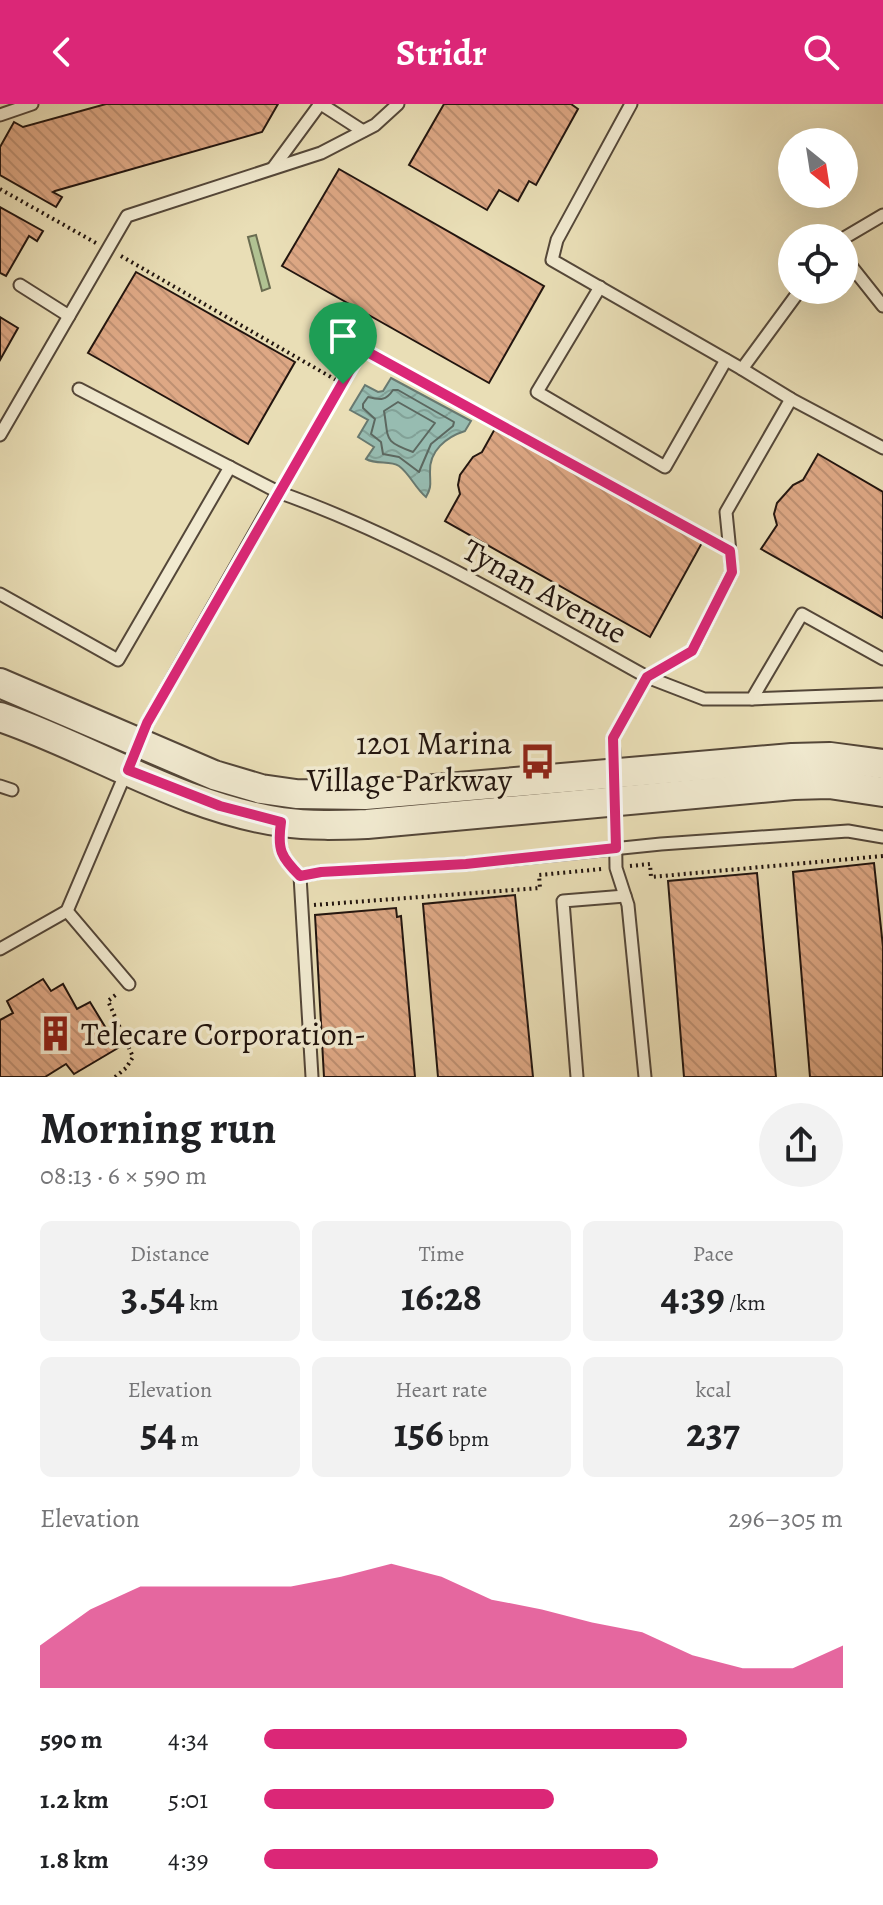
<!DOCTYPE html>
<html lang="en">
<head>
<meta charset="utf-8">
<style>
  :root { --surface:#fff; --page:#f2f2f2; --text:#202124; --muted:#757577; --accent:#db2777 }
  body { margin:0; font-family:Alegreya,serif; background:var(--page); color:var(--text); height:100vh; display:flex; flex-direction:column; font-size:30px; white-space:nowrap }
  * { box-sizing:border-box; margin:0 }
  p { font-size:26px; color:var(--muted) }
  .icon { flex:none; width:44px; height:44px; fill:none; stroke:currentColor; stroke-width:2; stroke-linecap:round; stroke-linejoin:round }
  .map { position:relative; height:973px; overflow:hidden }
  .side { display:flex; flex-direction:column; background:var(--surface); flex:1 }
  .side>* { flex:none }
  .needle { width:52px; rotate:150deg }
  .tools { position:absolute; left:778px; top:24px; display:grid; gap:16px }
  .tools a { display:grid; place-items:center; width:80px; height:80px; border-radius:50%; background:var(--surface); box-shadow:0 8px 32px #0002; font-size:40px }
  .pin { position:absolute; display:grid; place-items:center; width:68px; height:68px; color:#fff; margin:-82px -34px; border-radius:50% 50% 50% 0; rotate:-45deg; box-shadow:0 0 8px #0007 }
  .pin .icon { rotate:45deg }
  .round { display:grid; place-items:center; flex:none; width:84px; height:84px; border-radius:42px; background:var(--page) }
  .summary { display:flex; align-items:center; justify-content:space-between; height:136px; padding:0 40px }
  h1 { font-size:44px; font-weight:700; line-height:60px }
  .stats { display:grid; grid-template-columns:repeat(3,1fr); gap:12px; height:136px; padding:8px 40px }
  .stats div { display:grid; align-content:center; border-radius:12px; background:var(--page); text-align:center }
  .stats b { font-size:40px; font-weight:700 }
  .stats small { font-size:22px; font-weight:400 }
  .stats p { font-size:22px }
  .chart { height:224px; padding:16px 40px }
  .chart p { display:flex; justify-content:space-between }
  .chart svg { width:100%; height:144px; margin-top:8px; fill:var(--accent); opacity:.7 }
  ul { padding:0 40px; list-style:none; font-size:26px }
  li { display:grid; grid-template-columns:128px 96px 1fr; align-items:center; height:60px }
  li i { height:20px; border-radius:10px; background:var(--accent) }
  header { display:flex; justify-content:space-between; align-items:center; height:104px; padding:0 40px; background:var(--accent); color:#fff; font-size:36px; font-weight:700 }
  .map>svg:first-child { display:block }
  .pitch { fill:#b1c292; stroke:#6a6c50; stroke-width:2 }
  .water { fill:url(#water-waves); stroke:#687970; stroke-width:2 }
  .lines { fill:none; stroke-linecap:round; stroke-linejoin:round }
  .shore { stroke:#5c6860; stroke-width:2 }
  .building { fill:url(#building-back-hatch); stroke:#22150f; stroke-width:2 }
  .service-casing { stroke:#544739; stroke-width:15 }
  .tertiary-casing { stroke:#544739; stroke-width:32 }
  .path { stroke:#22150f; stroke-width:4; stroke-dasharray:2 4; stroke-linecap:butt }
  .service { stroke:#f1ead0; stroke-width:11 }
  .tertiary { stroke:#f1ead0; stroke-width:28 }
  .route-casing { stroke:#fff; stroke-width:16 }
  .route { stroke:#db2777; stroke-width:10 }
  .labels { text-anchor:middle; stroke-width:7; stroke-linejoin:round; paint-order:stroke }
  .street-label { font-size:32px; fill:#22150f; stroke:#f1ead0 }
  .poi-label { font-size:32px; fill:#22150f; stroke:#f1ead0; text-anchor:end }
</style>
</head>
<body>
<header><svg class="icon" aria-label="back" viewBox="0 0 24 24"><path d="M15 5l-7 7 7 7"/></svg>Stridr<svg class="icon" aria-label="search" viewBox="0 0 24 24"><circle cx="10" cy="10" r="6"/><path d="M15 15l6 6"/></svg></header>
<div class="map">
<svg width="883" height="973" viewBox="0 0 883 973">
  <defs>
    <pattern id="water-waves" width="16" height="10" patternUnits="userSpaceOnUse" patternTransform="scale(2)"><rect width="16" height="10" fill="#97bcb1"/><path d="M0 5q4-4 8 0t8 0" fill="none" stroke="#82a197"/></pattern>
    <pattern id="building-back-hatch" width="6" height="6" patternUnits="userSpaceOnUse" patternTransform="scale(2)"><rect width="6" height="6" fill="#dea885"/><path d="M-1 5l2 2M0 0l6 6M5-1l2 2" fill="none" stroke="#be9072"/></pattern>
  </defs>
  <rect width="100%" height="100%" fill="#e9deb6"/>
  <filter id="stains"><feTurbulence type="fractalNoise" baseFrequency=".0025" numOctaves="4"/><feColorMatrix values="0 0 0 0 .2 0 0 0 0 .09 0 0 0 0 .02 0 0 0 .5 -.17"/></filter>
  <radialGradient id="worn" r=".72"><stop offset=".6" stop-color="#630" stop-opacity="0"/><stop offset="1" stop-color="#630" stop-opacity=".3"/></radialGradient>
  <!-- pitch -->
  <polygon class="pitch" points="256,131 270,184 262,187 248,133"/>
  <!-- water -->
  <path class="water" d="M 391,274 L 471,317 L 465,327 C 446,333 429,347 430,368 C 430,379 432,383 426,393 C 415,384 410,370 399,362 C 390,356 377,361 366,355 L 374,343 L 358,333 L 368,316 L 350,306 L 365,281 L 378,288 L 383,287 Z"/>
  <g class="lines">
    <!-- shore -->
    <g class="shore">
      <path d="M 393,286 L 398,286 L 454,318 L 453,322 L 431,340 L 419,368 L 399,353 L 383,350 L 381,338 L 371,330 L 375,315 L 363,304 L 363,300 L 368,293 C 380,296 386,297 393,286 Z"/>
      <path d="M 398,298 L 435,319 L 413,348 C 383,337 389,336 384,307 Z"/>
    </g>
  </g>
  <!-- building -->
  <g class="building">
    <polygon points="106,0 278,0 262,28 55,87 53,88 62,93 56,103 0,71 0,43 14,18 23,23"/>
    <polygon points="444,0 571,0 578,5 536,81 529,77 518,97 499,86 487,106 409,61"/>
    <polygon points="339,65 544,182 489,279 282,162"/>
    <polygon points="0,103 43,127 37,137 29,132 6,172 0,169"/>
    <polygon points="136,168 295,258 248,340 88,249"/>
    <polygon points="0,213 18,224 0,256"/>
    <polygon points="497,321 703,437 650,533 445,417 460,390 458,381 460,371 473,353 482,348"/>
    <polygon points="818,350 883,388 883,514 761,445 777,421 774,410 777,399 793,381 803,376"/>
    <polygon points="874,759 883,843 883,973 810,973 793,768"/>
    <polygon points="757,769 776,973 684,973 668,777"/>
    <polygon points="515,791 533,973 438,973 423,800"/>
    <polygon points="396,804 397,813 401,812 415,973 324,973 315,811"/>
    <polygon points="43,875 51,887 63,880 77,905 90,898 118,944 74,970 66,960 45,973 0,973 0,916 13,909 7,897"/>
  </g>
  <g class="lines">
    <defs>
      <g id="service">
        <polyline points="321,0 363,27"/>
        <polyline points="631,0 557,136 552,156 742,265"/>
        <polyline points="0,11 32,0"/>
        <polyline points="273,64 320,0"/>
        <polyline points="844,134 883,111"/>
        <polyline points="844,153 883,202"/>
        <polyline points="20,181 69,212"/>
        <polyline points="600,183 537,288 665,363 726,256"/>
        <polyline points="800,186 742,265 791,295 883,344"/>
        <polyline points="79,285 278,388"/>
        <polyline points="0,331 127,112 321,49 375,21 398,0"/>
        <polyline points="0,490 118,556 230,363"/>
        <polyline points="752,595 883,590"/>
        <polyline points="615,667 613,634 647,573 704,595 752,595 802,510 883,555"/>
        <polyline points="0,682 12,686"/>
        <polyline points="615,696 616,764 628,801 645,973"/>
        <path d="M 281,718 C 277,746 281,753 300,772"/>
        <polyline points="67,807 129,880"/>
        <path d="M 0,845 L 67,807 L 147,619 L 278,388 C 408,434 526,506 647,573 L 692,547 L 732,468 L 726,408 L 791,295"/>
        <polyline points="312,973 300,772 321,768 466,760 661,740 848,727 883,733"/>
        <polyline points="577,973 563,797 625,792"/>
      </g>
      <g id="tertiary">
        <polyline points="0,579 214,671 261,685 296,690 365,691 792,654 830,653 883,660"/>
        <path d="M 0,613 C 94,645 182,704 282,718 C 310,722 339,721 367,720 L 793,681 L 829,680 L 883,688"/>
      </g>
    </defs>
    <!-- service casing -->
    <use href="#service" class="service-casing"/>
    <!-- tertiary casing -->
    <use href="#tertiary" class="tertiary-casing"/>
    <!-- path -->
    <g class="path">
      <polyline points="0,85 96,139"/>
      <polyline points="121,152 343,280 286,375"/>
      <polyline points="343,280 362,245 714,439"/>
      <polyline points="630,762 650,760 651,773 883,752"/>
      <polyline points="314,801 540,784 539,771 602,765"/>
      <polyline points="115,973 126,964 133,953 108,897 118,889"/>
    </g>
    <!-- service -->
    <use href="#service" class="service"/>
    <!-- tertiary -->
    <use href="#tertiary" class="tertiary"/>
  </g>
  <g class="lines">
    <defs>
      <path id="route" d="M 362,245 L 730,447 L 732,468 L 692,547 L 647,573 L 613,634 L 616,744 L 466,760 L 321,768 L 300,772 C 281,753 277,746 281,718 L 220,702 L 128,666 L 147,619 Z"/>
    </defs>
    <!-- route casing -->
    <use href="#route" class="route-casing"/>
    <!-- route -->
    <use href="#route" class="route"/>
  </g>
  <!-- icons -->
  <defs>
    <symbol id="bus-bare" viewBox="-9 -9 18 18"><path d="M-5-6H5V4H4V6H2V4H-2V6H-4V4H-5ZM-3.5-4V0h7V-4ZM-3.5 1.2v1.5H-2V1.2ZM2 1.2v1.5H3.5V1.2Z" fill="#8f2418" stroke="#f1ead0" stroke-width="2.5" paint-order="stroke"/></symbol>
    <symbol id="building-bare" viewBox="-9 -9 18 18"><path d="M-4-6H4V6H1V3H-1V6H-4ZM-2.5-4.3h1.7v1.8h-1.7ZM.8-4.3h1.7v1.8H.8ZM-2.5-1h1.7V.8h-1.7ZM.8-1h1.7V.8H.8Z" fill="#8f2418" stroke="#f1ead0" stroke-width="2.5" paint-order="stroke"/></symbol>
  </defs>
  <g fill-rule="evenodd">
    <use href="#bus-bare" x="512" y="632" width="51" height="51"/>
    <use href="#building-bare" x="30" y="904" width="51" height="51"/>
  </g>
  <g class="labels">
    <!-- street labels -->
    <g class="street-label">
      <text transform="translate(545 487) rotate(29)" y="11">Tynan Avenue</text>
    </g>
    <!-- poi labels -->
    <g class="poi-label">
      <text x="512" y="650">1201 Marina<tspan x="512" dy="37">Village Parkway</tspan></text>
      <text x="81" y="941" text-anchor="start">Telecare Corporation-</text>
    </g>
  </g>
  <rect width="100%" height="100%" filter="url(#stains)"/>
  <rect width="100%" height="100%" fill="url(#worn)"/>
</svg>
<div class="tools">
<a><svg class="needle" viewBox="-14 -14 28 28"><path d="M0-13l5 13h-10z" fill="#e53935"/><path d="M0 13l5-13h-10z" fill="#757577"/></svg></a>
<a><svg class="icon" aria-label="locate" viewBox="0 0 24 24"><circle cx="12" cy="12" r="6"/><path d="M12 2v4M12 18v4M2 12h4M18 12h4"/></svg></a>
</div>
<div class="pin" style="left:343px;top:280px;background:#1e9e55"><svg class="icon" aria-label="arrive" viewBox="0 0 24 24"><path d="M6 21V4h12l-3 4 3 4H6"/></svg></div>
</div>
<section class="side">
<div class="summary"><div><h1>Morning run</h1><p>08:13 · 6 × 590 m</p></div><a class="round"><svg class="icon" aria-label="share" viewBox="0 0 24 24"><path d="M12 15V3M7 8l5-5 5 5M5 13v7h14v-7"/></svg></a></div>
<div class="stats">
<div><p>Distance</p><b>3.54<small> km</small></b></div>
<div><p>Time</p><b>16:28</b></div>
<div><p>Pace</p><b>4:39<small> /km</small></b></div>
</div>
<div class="stats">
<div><p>Elevation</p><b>54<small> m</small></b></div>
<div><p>Heart rate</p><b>156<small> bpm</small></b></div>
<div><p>kcal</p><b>237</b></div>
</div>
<div class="chart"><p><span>Elevation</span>296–305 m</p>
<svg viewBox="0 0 160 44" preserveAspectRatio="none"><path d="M0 44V31L10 20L20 13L30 13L40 13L50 13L60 10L70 6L80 10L90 17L100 20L110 24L120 27L130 34L140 38L150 38L160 31V44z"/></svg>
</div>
<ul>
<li><b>590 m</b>4:34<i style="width:73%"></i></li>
<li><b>1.2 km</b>5:01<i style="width:50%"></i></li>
<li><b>1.8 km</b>4:39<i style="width:68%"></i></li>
</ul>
</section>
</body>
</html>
